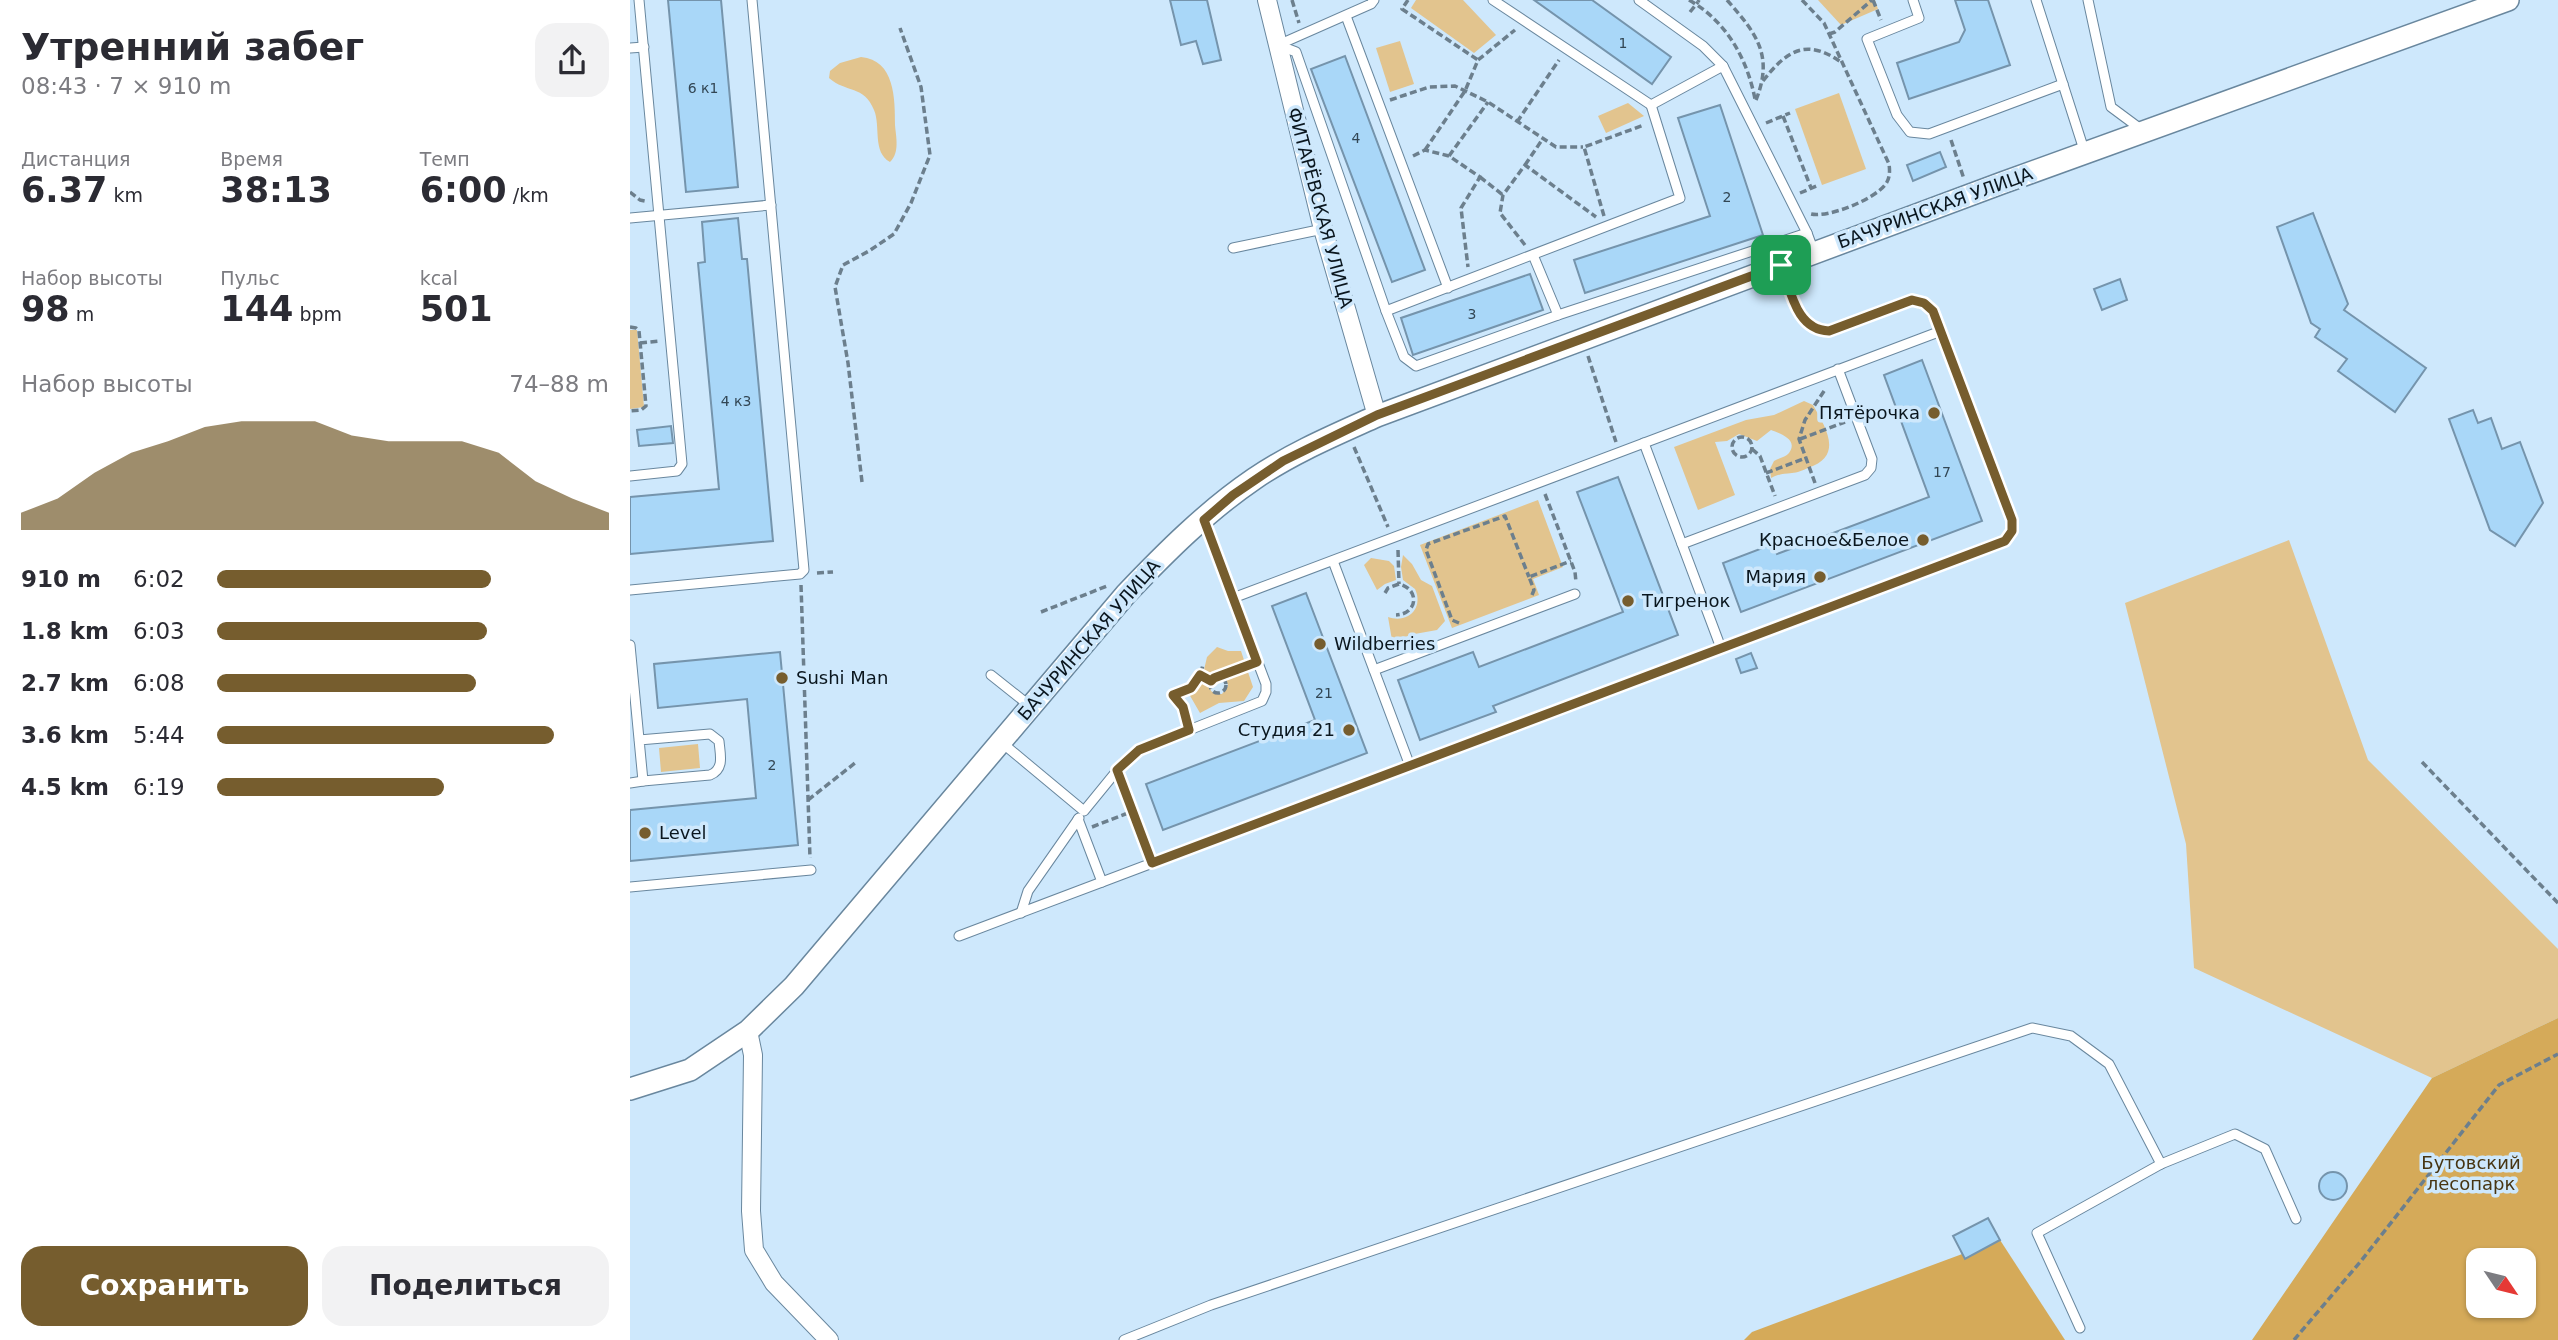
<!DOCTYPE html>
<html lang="ru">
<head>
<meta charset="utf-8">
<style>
  :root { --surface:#fff; --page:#f2f2f3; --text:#2b2b33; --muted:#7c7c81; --accent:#765d2e }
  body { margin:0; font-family:"DejaVu Sans",sans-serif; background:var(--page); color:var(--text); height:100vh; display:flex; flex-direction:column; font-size:26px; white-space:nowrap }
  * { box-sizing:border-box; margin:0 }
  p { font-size:23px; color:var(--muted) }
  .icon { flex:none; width:38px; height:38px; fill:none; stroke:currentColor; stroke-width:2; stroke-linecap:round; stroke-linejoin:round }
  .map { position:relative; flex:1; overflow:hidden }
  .side { display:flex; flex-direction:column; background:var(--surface); width:630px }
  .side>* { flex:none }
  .needle { width:46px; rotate:125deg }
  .tools { position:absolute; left:1836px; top:1248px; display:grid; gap:14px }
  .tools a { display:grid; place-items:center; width:70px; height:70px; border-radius:14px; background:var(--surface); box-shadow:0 2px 5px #0004; font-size:35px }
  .pin { position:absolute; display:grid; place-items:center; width:60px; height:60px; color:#fff; margin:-30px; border-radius:14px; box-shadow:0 4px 10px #0006 }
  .round { display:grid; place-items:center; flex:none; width:74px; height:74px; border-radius:21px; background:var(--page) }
  .overview { display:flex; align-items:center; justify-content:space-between; height:119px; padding:0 21px }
  h1 { font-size:38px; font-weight:800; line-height:52px }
  .stats { display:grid; grid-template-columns:repeat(3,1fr); gap:10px; height:119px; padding:7px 21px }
  .stats div { display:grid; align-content:center }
  .stats b { font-size:35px; font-weight:800 }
  .stats small { font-size:19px; font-weight:400 }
  .stats p { font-size:19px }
  .chart { height:196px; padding:14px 21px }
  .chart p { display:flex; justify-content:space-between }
  .chart svg { width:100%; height:126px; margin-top:7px; fill:var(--accent); opacity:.7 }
  .cta { display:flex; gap:14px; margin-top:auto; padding:14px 21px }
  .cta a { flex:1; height:80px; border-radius:21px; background:var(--accent); color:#fff; font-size:28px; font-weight:800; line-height:80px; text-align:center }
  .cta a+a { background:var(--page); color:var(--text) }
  ul { padding:0 21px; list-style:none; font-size:23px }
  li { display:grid; grid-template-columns:112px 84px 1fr; align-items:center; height:52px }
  li i { height:18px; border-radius:9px; background:var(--accent) }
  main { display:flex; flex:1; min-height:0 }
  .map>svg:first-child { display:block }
  .green { fill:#e2c48e }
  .forest { fill:#d5aa59; fill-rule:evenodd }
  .building { fill:#a9d7f8; stroke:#7594ac; stroke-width:2 }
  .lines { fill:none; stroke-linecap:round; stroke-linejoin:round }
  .service-casing { stroke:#69879e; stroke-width:11 }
  .minor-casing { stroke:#69879e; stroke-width:20 }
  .tertiary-casing { stroke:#69879e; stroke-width:24 }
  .path { stroke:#6c7f8d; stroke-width:3.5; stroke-dasharray:7 3.5; stroke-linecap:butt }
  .service { stroke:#fff; stroke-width:9 }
  .minor { stroke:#fff; stroke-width:18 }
  .tertiary { stroke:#fff; stroke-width:21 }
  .path-bridge { stroke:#6c7f8d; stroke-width:3.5; stroke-dasharray:7 3.5; stroke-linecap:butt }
  .route-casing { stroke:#fff; stroke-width:14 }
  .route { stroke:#765d2e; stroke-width:9 }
  .poi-dot { fill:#765d2e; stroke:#cee8fc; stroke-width:2.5 }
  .labels { text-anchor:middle; stroke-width:7; stroke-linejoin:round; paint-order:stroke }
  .number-label { font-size:14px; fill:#324654 }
  .street-label { font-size:18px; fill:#0a161e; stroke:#cee8fc }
  .poi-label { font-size:18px; fill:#0a161e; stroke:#cee8fc; text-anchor:end }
  .park-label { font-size:18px; fill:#473512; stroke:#cee8fc }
</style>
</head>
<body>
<main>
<section class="side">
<div class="overview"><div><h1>Утренний забег</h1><p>08:43 · 7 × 910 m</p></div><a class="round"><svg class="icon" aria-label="share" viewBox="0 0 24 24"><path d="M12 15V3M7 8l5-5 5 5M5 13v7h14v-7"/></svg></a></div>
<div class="stats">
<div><p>Дистанция</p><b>6.37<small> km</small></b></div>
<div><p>Время</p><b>38:13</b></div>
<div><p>Темп</p><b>6:00<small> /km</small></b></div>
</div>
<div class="stats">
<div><p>Набор высоты</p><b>98<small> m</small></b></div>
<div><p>Пульс</p><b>144<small> bpm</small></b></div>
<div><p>kcal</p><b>501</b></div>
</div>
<div class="chart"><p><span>Набор высоты</span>74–88 m</p>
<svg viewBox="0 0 160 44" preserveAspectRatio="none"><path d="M0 44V38L10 33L20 24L30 17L40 13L50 8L60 6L70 6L80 6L90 11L100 13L110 13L120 13L130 17L140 27L150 33L160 38V44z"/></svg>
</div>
<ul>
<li><b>910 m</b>6:02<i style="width:70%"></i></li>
<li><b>1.8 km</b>6:03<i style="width:69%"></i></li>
<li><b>2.7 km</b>6:08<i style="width:66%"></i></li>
<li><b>3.6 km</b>5:44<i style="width:86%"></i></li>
<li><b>4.5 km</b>6:19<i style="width:58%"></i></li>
</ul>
<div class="cta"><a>Сохранить</a><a>Поделиться</a></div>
</section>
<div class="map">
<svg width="1928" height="1340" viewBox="0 0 1928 1340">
  <rect width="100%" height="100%" fill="#cee8fc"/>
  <!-- green -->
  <g class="green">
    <polygon points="786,0 833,0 866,35 844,53 781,8"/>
    <polygon points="1188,0 1245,0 1248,9 1211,25"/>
    <polygon points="770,41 784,84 760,92 746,48"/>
    <path d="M 231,57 C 265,60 265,99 265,125 C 266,137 270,153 260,162 C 242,152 251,126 244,110 C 234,85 216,93 199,78 L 200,71 L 210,63 Z"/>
    <polygon points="1209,93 1236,169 1192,185 1165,109"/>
    <polygon points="998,103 1014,116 976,133 968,116"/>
    <polygon points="0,330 7,330 14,407 0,409"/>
    <path d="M 1174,401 L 1183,405 C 1196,428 1214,456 1178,468 C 1173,470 1167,473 1162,473 C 1153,474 1149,474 1141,478 L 1140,469 L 1144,461 C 1149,458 1156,457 1159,453 C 1169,439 1149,433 1141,430 L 1127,441 L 1109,434 L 1097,441 L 1085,442 L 1105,495 L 1068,510 L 1044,447 L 1116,420 L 1144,415 Z"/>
    <polygon points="908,500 933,567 903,579 909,595 822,628 790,545"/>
    <polygon points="1659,540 1738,760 1928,949 1928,1018 1802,1078 1564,968 1556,844 1495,603"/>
    <path d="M 773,555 L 782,564 L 791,580 L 802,586 L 815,621 L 807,630 L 779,635 L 763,646 L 758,617 C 778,624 794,608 785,589 L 773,580 L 771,567 Z"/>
    <polygon points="741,558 759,561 764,566 766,580 755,584 747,590 734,565"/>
    <path d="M 587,647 L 598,651 L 611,651 L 623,687 L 614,701 L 589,703 L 570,713 L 559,694 L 571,678 L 579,682 L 581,691 L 586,694 L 592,694 L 598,686 C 597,676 589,672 581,678 L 573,674 L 577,657 Z"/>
    <polygon points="68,744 70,768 31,772 29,748"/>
  </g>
  <!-- forest -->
  <g class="forest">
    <path d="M 1928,1018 L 1928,1340 L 1622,1340 L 1802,1078 ZM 1894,1260 L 1894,1306 L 1848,1306 L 1848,1260 Z"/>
    <polygon points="1370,1240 1435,1340 1114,1340 1122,1332"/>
  </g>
  <!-- building -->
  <g class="building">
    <polygon points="38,0 91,0 108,187 56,192"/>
    <polygon points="540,0 577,0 591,60 573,64 566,41 551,45"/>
    <polygon points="904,0 962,0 1041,57 1022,84"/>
    <polygon points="1325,0 1358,0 1380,65 1279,99 1267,63 1329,42 1335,30"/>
    <polygon points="715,56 795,270 762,282 681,69"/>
    <polygon points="1090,105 1133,235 955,293 944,260 1080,216 1048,118"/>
    <polygon points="1310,152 1316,167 1283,181 1277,165"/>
    <polygon points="1683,213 1718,304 1714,310 1796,368 1765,412 1708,371 1717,359 1685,337 1690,329 1681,323 1647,227"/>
    <polygon points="108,218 112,259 117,259 143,541 0,554 0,497 89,489 68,263 75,262 72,222"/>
    <polygon points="900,274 913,310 783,355 771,318"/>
    <polygon points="1490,279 1497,300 1472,310 1464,289"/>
    <polygon points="1292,360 1352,521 1111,612 1093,563 1143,544 1147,554 1299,497 1254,375"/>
    <polygon points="1843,410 1848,423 1861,418 1872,449 1890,442 1913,503 1885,546 1860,530 1819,419"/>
    <polygon points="41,426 43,443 9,446 7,430"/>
    <polygon points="988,477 1048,635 863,706 866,712 790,740 768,680 843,652 849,667 993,612 947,492"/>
    <polygon points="676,593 737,753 533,830 516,784 685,720 642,606"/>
    <polygon points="150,652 168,845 0,861 0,810 126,798 117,699 28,708 24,664"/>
    <polygon points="1121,653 1127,668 1111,673 1106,659"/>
    <circle cx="1703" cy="1186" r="14"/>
    <polygon points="1358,1218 1370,1240 1335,1259 1323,1236"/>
  </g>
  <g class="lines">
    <defs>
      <g id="service">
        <polyline points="863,0 1021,105 1093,66"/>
        <polyline points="1009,0 1073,46 1093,66 1177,233 1184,252"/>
        <polyline points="1283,0 1289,18 1237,39 1267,115 1280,132 1299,134 1433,84"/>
        <polyline points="1406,0 1455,153"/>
        <polyline points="1458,0 1481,107 1512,130"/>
        <polyline points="716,16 818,288"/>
        <polyline points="648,45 666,52 756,311 774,357 786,366 928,315 1177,233"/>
        <polyline points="648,45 741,4 744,0"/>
        <polyline points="0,48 14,47"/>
        <polyline points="0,218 141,205"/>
        <polyline points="603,248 693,229"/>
        <polyline points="903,255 928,315"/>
        <polyline points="756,311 1050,198 1021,105"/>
        <polyline points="1014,443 1091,648"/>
        <polyline points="0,476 47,471 52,464 9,0"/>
        <polyline points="1052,544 1235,475 1241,468 1242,459 1208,369"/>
        <polyline points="703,561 780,766"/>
        <polyline points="0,590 170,574 174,570 122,0"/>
        <path d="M 603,598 L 1311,331 L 1299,306 L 1282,300 L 1199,331 C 1166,331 1161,292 1152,267"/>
        <path d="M 0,645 L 13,781 L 80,775 C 95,769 90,754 89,741 L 80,734 L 9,740"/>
        <polyline points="744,670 945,594"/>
        <polyline points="361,675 400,706"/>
        <polyline points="371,742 454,811 494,762 509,750 632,701 636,692 636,684 574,520"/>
        <polyline points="0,783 13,781"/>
        <polyline points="448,819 472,882 1375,541 1382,531 1382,520 1311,331"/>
        <polyline points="0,887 181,870"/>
        <polyline points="391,913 398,891 449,818"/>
        <polyline points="329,936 472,882"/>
        <polyline points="1450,1328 1407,1233 1531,1164 1605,1134 1635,1149 1666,1219"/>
        <polyline points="494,1340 581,1305 1402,1028 1441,1036 1479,1064 1531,1164"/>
      </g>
      <g id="minor">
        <polyline points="637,0 693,229 747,416"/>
        <polyline points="118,1031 123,1055 121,1211 124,1250 144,1283 199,1340"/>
      </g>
      <path id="tertiary" d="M 0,1089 L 60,1070 L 118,1031 L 164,986 L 496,594 C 535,553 577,511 624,479 C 662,453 705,435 747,416 L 1372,183 L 1878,0"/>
    </defs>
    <!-- service casing -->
    <use href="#service" class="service-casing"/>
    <!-- minor casing -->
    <use href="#minor" class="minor-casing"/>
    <!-- tertiary casing -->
    <use href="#tertiary" class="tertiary-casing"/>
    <!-- path -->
    <g class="path">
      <polyline points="662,0 669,23"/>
      <polyline points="778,0 772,9 848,60"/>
      <path d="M 1059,0 C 1096,21 1117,58 1125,99"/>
      <path d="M 1097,0 C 1126,33 1144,55 1126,100"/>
      <path d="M 1172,0 L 1194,23 L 1259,164 C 1260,171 1260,179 1255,185 C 1243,200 1198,218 1181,214"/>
      <polyline points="1243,0 1251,20"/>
      <polyline points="1068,2 1069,0"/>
      <polyline points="1199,34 1205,32 1242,0"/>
      <path d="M 1133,81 C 1157,50 1176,38 1211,62"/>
      <polyline points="760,100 799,87 825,86 858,102 926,147 953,147"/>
      <polyline points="1153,116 1181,188"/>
      <polyline points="887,122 929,60"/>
      <polyline points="1136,123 1160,113"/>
      <polyline points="1321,140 1334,179"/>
      <polyline points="795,150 835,91 848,60 885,30"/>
      <polyline points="783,156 795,150 819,156 850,177 831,208 838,267"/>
      <polyline points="819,156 858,102"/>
      <polyline points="895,165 912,140"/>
      <polyline points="850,177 873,195"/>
      <polyline points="0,192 10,200 15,201"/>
      <polyline points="1170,193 1189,185"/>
      <polyline points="974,216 954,147 1014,125"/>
      <polyline points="895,245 870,213 873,195 895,165 966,217"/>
      <polyline points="0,327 6,328 9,331 16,406 11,410 0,411"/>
      <polyline points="10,343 29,341"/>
      <polyline points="958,356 986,442"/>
      <circle cx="1112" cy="447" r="10"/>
      <polyline points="1170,439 1215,422"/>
      <polyline points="724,447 758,527"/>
      <polyline points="1122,449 1130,456 1145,496"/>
      <polyline points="1136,473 1176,458"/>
      <polyline points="232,482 218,363 205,287 213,265 239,251 264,234 281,203 300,155 291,87 270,28"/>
      <polyline points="1185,483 1169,439 1175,420 1196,388"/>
      <polyline points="915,494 945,572 946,582"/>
      <polyline points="768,550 769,584"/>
      <polyline points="187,573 203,572"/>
      <polyline points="171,585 180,858"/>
      <path d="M 755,593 L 758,588 L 769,584 C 790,589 788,614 766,615"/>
      <polyline points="902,595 904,590 899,577 941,561"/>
      <polyline points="411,612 477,586"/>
      <polyline points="829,623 822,620 796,550 798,544 875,516 899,577"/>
      <polyline points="591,676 616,666"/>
      <circle cx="588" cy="685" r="8"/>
      <path d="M 554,718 L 553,707 L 543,696 C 560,691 570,682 573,664"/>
      <polyline points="1792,762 1928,903"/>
      <polyline points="492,783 518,851"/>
      <polyline points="178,800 225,763"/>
      <polyline points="462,827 503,811"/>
      <polyline points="1664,1340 1731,1261 1869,1085 1928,1054"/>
    </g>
    <!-- service -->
    <use href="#service" class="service"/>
    <!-- minor -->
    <use href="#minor" class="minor"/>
    <!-- tertiary -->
    <use href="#tertiary" class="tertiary"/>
    <!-- path-bridge -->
    <polyline class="path-bridge" points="1060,12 1068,2"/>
  </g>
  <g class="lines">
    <defs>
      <path id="route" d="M 1151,265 C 1161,291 1166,330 1199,331 L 1282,300 L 1294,303 L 1303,311 L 1382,520 L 1382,531 L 1375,541 L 522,863 L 487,770 L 509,750 L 559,730 L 553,707 L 543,695 L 561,688 L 570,675 L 581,681 L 584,678 L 627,662 L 574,520 L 603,495 L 653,461 L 747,415 Z"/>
    </defs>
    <!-- route casing -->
    <use href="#route" class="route-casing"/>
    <!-- route -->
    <use href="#route" class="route"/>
  </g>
  <!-- markers -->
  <g class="poi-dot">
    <circle cx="1304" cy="413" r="7"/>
    <circle cx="1293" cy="540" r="7"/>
    <circle cx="1190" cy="577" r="7"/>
    <circle cx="998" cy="601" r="7"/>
    <circle cx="690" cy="644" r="7"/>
    <circle cx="152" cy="678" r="7"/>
    <circle cx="719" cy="730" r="7"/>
    <circle cx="15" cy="833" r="7"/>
  </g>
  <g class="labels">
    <!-- number labels -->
    <g class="number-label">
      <text x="993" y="48">1</text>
      <text x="73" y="93">6 к1</text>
      <text x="726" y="143">4</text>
      <text x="1097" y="202">2</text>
      <text x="842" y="319">3</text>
      <text x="106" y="406">4 к3</text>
      <text x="1312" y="477">17</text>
      <text x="694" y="698">21</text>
      <text x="142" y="770">2</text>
    </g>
    <!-- street labels -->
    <g class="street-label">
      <text transform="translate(690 208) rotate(75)" y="6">ФИТАРЁВСКАЯ УЛИЦА</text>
      <text transform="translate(1305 208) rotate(-20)" y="6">БАЧУРИНСКАЯ УЛИЦА</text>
      <text transform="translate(459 640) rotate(-49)" y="6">БАЧУРИНСКАЯ УЛИЦА</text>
    </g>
    <!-- poi labels -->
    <g class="poi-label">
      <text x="1290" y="419">Пятёрочка</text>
      <text x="1279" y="546">Красное&amp;Белое</text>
      <text x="1176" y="583">Мария</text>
      <text x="1012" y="607" text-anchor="start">Тигренок</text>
      <text x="704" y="650" text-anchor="start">Wildberries</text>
      <text x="166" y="684" text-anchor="start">Sushi Man</text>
      <text x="705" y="736">Студия 21</text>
      <text x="29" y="839" text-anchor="start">Level</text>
    </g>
    <!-- park labels -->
    <g class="park-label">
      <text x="1841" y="1169">Бутовский<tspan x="1841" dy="21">лесопарк</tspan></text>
    </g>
  </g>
</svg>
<div class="tools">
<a><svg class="needle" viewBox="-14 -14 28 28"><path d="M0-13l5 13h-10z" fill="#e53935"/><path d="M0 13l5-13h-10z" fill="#7c7c81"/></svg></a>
</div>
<div class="pin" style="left:1151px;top:265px;background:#1e9e55"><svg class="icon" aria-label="arrive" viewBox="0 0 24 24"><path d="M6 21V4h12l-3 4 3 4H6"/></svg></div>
</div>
</main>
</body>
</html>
